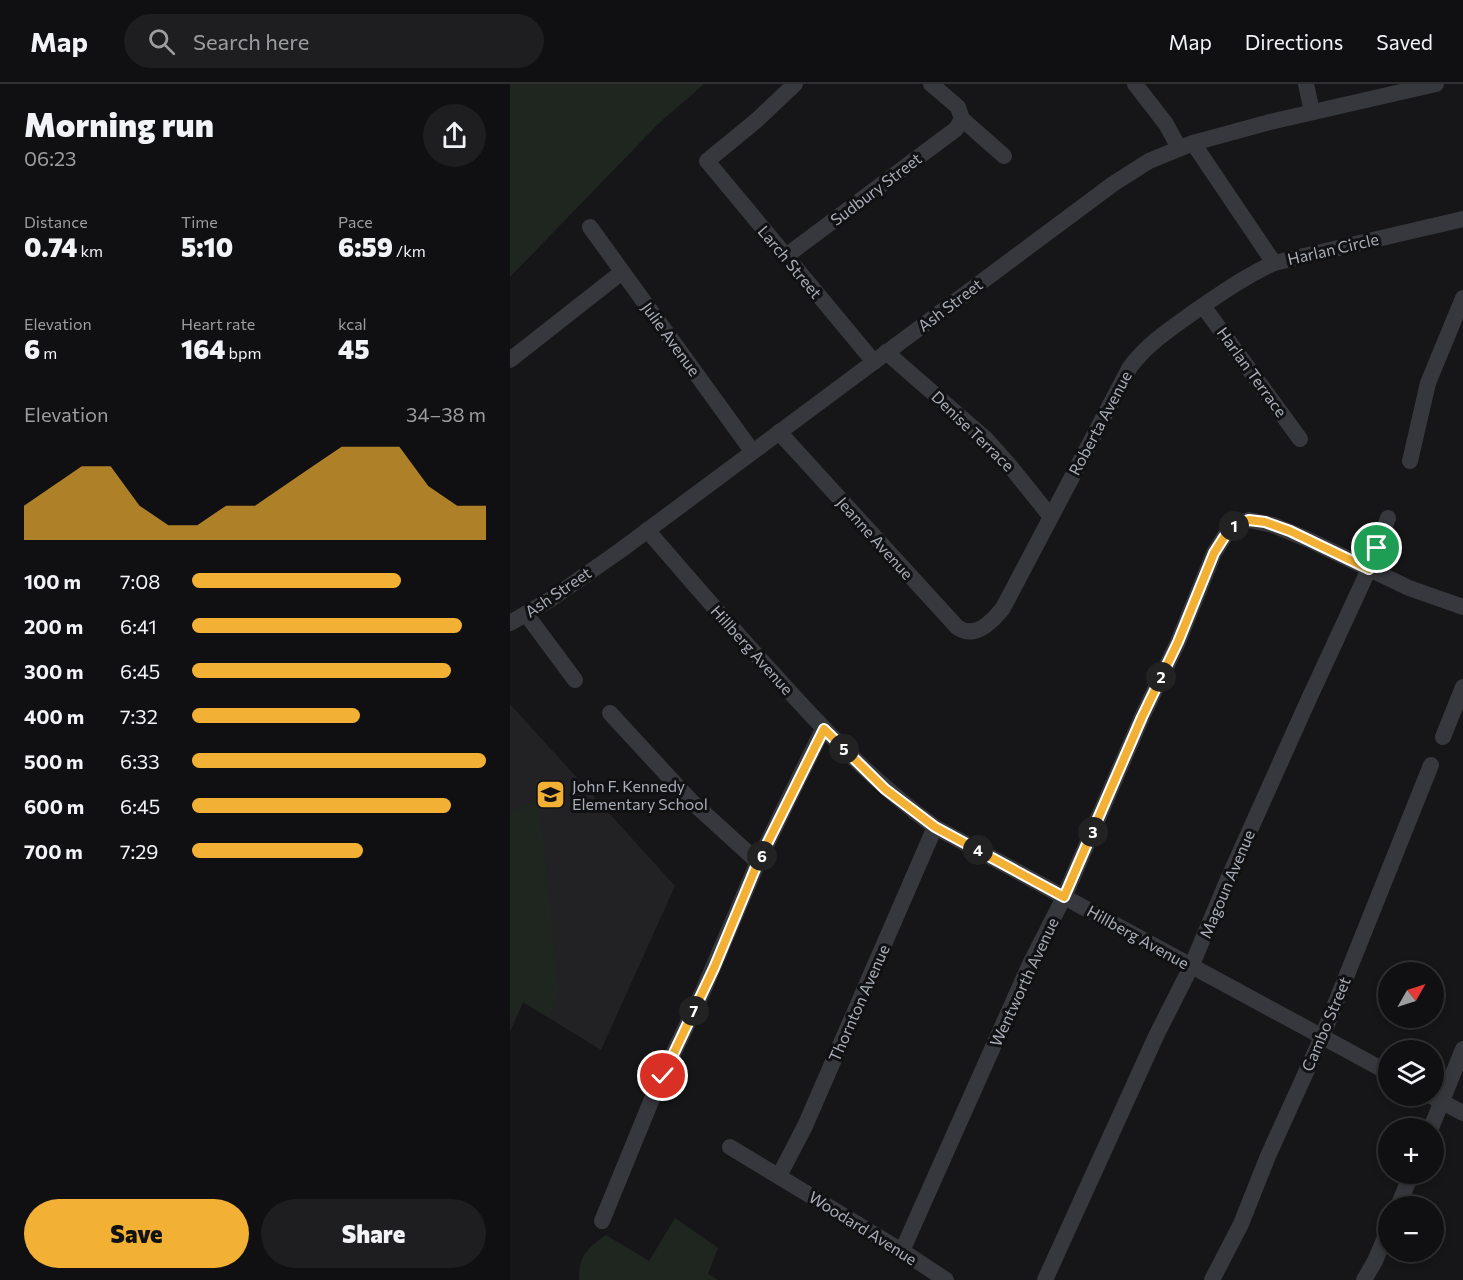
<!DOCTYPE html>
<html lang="en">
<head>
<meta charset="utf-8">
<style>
  :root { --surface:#101012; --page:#1e1e20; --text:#f1f3f6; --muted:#9c9d9f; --line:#303032; --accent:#f2b134 }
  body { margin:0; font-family:Commissioner,sans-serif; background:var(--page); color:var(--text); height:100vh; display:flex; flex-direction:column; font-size:22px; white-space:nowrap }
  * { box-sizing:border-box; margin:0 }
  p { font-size:20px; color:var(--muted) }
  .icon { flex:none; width:33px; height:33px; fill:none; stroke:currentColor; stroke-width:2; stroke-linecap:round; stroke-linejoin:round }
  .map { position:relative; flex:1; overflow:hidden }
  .details { display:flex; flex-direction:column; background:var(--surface); width:510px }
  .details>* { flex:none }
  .needle { width:39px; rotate:51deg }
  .tools { position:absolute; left:868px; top:878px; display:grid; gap:12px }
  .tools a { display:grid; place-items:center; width:66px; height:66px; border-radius:50%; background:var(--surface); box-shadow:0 3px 9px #0003,0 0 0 2px var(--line); font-size:30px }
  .pin { position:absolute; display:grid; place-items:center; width:51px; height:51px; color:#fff; margin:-26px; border:3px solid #fff; border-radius:50%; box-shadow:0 2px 6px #0007 }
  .km { position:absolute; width:30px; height:30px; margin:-15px; border-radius:50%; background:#222; color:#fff; font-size:16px; line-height:30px; text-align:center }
  .round { display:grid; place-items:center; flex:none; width:63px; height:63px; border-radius:32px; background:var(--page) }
  .overview { display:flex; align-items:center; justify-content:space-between; height:102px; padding:0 24px }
  h1 { font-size:33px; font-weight:800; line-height:45px }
  .figures { display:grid; grid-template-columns:repeat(3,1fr); gap:9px; height:102px; padding:6px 24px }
  .figures div { display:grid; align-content:center }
  .figures b { font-size:26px; font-weight:800 }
  .figures small { font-size:16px; font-weight:400 }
  .figures p { font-size:16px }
  .chart { height:168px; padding:12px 24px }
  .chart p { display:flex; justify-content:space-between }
  .chart svg { width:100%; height:108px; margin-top:6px; fill:var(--accent); opacity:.7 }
  .button { display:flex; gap:12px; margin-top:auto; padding:12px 24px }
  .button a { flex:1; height:69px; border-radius:36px; background:var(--accent); color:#111; font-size:24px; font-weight:800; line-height:69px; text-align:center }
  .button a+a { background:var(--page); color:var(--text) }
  ul { padding:0 24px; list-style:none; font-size:20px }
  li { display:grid; grid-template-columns:96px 72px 1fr; align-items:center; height:45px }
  li i { height:15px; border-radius:8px; background:var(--accent) }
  header { display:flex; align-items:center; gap:36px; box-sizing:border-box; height:84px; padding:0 30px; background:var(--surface); border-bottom:2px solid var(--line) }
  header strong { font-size:28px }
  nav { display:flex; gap:33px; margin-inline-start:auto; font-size:21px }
  .search { width:420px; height:54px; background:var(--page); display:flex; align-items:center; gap:15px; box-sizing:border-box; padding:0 21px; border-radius:33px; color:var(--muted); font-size:22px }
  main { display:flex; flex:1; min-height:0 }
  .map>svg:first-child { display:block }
  .built { fill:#222225 }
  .green { fill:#1e261f }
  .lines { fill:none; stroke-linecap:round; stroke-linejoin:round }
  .minor { stroke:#37383d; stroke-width:16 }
  .route-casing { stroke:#fff; stroke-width:12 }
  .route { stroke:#f2b134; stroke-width:8 }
  .labels { text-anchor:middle; stroke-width:6; stroke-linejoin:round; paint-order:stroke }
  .street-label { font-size:16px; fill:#a8adb8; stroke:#111113 }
  .poi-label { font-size:16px; fill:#a8adb8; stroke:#111113; text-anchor:start }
</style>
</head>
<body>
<header>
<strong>Map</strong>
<div class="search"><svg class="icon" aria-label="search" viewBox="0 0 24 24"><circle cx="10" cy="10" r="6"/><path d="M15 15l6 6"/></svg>Search here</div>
<nav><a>Map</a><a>Directions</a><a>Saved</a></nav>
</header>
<main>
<section class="details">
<div class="overview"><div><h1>Morning run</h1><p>06:23</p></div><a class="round"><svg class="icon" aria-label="share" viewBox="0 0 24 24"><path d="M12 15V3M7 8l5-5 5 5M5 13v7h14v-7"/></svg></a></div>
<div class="figures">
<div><p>Distance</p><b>0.74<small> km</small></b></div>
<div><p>Time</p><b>5:10</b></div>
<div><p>Pace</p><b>6:59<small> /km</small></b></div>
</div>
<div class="figures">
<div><p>Elevation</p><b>6<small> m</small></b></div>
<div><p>Heart rate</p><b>164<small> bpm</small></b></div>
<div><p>kcal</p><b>45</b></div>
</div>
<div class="chart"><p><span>Elevation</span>34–38 m</p>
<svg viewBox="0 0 160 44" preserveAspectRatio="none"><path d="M0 44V30L10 22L20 14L30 14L40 30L50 38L60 38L70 30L80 30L90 22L100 14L110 6L120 6L130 6L140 22L150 30L160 30V44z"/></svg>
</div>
<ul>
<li><b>100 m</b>7:08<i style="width:71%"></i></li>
<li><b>200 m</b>6:41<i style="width:92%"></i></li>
<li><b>300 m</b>6:45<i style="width:88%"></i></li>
<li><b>400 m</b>7:32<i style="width:57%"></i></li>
<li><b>500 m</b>6:33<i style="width:100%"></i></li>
<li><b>600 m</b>6:45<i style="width:88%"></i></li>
<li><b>700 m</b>7:29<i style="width:58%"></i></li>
</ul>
<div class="button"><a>Save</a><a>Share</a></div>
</section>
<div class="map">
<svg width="953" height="1196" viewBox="0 0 953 1196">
  <rect width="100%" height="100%" fill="#161618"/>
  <!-- built -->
  <polygon class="built" points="0,620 165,802 91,966 13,918 0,948"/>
  <!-- green -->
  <g class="green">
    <polygon points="0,0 194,0 149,39 0,193"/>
    <polygon points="29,716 49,909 39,934 13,918 7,932 0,931 0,728"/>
    <path d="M 165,1134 L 208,1164 L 198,1190 L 208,1196 L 69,1196 C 69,1172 76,1165 96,1151 L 139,1177 Z"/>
  </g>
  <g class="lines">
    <!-- minor -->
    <g class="minor">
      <polyline points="285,0 247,36 197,77 364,278"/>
      <polyline points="421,0 448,23 452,35 494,72"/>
      <polyline points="625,0 656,40 669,64"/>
      <polyline points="796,0 802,28"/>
      <polyline points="683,59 764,179 953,135"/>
      <polyline points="80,143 242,367"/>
      <polyline points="276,172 446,45 452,35"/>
      <polyline points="693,222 790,355"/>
      <polyline points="376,268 477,356 500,382 541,433"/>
      <polyline points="0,276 112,188"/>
      <path d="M 269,348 L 447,543 C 465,556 482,538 493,524 L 620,283 C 639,258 663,243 688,225 C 713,208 736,192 764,179"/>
      <polyline points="900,377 918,299 953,214"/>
      <path d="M 137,446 C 178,493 218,540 260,586 C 311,643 363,698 425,743 L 879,989"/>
      <polyline points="16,530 65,596"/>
      <polyline points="0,539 41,515 111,466 603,100 639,77 683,59 760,38 926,0"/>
      <polyline points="100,629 182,718 248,778"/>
      <polyline points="933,653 953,603"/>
      <polyline points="919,1011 953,1029"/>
      <polyline points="921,1044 953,965"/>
      <polyline points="220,1063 392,1167 436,1196"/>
      <polyline points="269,1092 295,1042 425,743"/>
      <polyline points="888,1122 902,1089"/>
      <polyline points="92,1137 144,1010 193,907 248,778 313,645"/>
      <polyline points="392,1167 520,880 554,813 632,633 668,558 704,469 718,447 727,440 739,436 763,441 797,455 899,504 953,523"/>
      <polyline points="535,1196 647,950 681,883 718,795 797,619 859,485 878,434"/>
      <polyline points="702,1196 731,1140 758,1072 812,953 921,681"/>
      <polyline points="854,1196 865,1177 879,1144"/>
    </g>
  </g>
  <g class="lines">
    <defs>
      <polyline id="route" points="153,992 204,884 248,778 314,645 375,705 425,743 554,813 632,633 668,558 704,469 718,447 727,440 739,436 755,438 780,447 859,485 867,464"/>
    </defs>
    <!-- route casing -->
    <use href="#route" class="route-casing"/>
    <!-- route -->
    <use href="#route" class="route"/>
  </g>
  <!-- icons -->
  <defs>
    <symbol id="school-square" viewBox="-11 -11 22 22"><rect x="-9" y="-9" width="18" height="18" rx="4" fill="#f2b134" stroke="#111113"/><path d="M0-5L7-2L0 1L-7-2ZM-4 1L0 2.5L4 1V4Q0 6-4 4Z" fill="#111"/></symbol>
  </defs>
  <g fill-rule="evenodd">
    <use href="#school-square" x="24" y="694" width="33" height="33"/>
  </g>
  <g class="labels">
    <!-- street labels -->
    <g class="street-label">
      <text transform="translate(366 105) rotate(-37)" y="6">Sudbury Street</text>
      <text transform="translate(823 165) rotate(-13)" y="6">Harlan Circle</text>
      <text transform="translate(280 178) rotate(50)" y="6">Larch Street</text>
      <text transform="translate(440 221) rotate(-37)" y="6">Ash Street</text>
      <text transform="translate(161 255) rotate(54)" y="6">Julie Avenue</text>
      <text transform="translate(742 288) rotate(54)" y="6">Harlan Terrace</text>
      <text transform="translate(590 339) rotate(-62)" y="6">Roberta Avenue</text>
      <text transform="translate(463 347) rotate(44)" y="6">Denise Terrace</text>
      <text transform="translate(365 454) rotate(48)" y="6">Jeanne Avenue</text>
      <text transform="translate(48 508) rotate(-34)" y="6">Ash Street</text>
      <text transform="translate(242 566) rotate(48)" y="6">Hillberg Avenue</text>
      <text transform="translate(717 800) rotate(-67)" y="6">Magoun Avenue</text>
      <text transform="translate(628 853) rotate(29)" y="6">Hillberg Avenue</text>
      <text transform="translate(514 898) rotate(-65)" y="6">Wentworth Avenue</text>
      <text transform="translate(349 919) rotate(-66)" y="6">Thornton Avenue</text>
      <text transform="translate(816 940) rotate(-67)" y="6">Cambo Street</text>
      <text transform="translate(353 1144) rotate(32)" y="6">Woodard Avenue</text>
    </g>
    <!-- poi labels -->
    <g class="poi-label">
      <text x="62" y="708">John F. Kennedy<tspan x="62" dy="18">Elementary School</tspan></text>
    </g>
  </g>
</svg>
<div class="tools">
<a><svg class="needle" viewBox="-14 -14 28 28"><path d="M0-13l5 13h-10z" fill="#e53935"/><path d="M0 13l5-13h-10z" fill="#9c9d9f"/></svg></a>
<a><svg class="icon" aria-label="layers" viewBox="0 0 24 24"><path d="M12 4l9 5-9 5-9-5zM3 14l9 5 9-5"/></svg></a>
<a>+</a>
<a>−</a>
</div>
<div class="pin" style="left:867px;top:464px;background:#1e9e55"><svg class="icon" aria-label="arrive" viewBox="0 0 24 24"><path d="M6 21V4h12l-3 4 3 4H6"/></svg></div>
<div class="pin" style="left:153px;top:992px;background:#d93025"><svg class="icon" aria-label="check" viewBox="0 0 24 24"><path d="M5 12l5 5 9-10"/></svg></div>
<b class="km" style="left:724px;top:442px">1</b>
<b class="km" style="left:651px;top:593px">2</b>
<b class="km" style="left:583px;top:748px">3</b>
<b class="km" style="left:468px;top:766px">4</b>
<b class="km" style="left:334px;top:665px">5</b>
<b class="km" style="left:252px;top:772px">6</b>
<b class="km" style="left:184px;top:927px">7</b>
</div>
</main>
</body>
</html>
